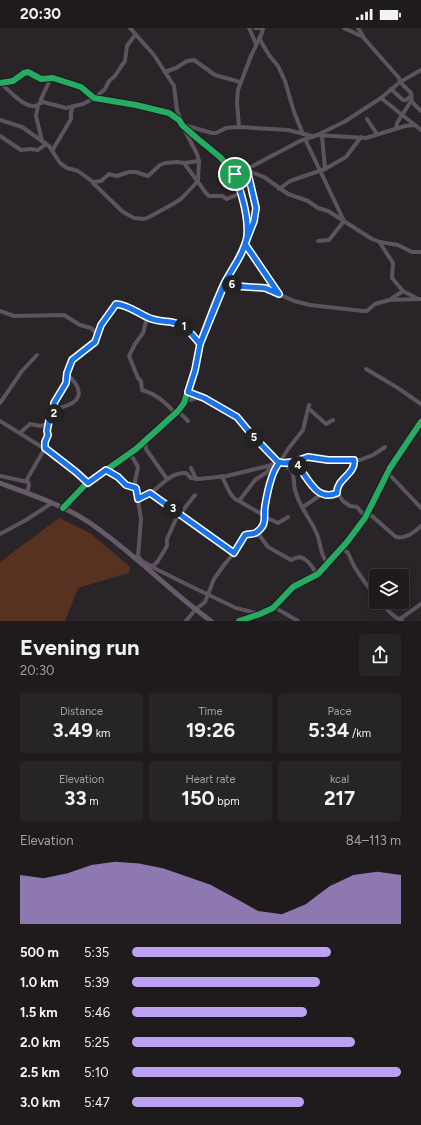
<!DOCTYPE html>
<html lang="en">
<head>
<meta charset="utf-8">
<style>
  :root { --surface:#1f1b1d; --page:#272426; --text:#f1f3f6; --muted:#a1a1a4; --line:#3c393b; --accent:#bca0f2 }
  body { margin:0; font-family:Figtree,sans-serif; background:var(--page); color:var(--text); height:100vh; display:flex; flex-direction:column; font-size:15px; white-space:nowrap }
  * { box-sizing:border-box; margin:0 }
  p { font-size:13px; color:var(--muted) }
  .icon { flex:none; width:22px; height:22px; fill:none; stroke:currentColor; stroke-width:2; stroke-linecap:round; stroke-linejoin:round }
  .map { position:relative; height:593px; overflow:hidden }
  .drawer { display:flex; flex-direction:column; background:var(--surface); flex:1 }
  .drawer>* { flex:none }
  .tools { position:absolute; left:369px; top:541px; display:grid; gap:8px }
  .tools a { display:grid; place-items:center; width:40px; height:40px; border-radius:4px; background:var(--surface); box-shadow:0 2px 10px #0003,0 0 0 1px var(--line); font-size:20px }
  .pin { position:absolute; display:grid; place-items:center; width:34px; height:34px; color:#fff; margin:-17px; border:2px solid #fff; border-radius:50%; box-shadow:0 1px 4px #0007 }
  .km { position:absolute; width:20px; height:20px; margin:-10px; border-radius:50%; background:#222; color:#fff; font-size:11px; line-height:20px; text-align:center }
  .round { display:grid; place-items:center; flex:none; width:42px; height:42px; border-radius:4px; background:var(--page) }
  .head { display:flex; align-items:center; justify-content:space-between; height:68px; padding:0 20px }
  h1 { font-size:22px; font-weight:700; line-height:30px }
  .metrics { display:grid; grid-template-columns:repeat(3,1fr); gap:6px; height:68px; padding:4px 20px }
  .metrics div { display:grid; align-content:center; border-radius:4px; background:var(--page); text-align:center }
  .metrics b { font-size:20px; font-weight:700 }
  .metrics small { font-size:11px; font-weight:400 }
  .metrics p { font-size:11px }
  .chart { height:112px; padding:8px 20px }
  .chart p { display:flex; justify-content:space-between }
  .chart svg { width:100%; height:72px; margin-top:4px; fill:var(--accent); opacity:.7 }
  ul { padding:0 20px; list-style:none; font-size:13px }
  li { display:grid; grid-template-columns:64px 48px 1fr; align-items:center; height:30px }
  li i { height:10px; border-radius:5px; background:var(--accent) }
  .status { display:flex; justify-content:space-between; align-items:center; height:28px; padding:0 20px; background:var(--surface); direction:ltr }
  .status svg { height:11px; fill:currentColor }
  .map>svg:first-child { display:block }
  .green { fill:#573220 }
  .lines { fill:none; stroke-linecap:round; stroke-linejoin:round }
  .minor { stroke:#5c535f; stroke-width:4 }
  .major { stroke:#665a6a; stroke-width:5 }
  .cycleway-casing { stroke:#20191d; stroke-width:8 }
  .cycleway { stroke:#26ab63; stroke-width:6 }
  .route-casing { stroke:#fff; stroke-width:8 }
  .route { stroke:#1a73e8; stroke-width:5 }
</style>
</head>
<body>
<div class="status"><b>20:30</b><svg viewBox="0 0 49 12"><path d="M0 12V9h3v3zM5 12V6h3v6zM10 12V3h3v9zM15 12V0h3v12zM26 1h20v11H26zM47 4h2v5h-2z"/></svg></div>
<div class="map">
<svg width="421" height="593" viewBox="0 0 421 593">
  <rect width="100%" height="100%" fill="#292427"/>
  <!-- green -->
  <polygon class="green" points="59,490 90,505 130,539 129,545 78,560 65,593 0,593 0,534"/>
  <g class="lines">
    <!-- minor -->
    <g class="minor">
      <polyline points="130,0 154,27 174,58 177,82 181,92"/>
      <polyline points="249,0 256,16"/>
      <polyline points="255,0 263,0"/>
      <polyline points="344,0 363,9 399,50 400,54 411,65 412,74 421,83"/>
      <polyline points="358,0 363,8"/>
      <polyline points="259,10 269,27 278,38 285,53 294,84 303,106"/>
      <polyline points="165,44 176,40 187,33 194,32 215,47 240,54"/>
      <polyline points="0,55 13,53 24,45 28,44 41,51 53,50 81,59 94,70 136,77 169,85 179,92 183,98 198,111 220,129 235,146 241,165 247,195 247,209 245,216 242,224 225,255 200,316 195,341 184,375 178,383 136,421 85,457 63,480"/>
      <path d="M 0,55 C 8,61 24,80 35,78 C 38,78 40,75 43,74 L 66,80 L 83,76 L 96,69 L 105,61 L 109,53 L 115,48 L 122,37 L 125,33 L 127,18 L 135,7"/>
      <polyline points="391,61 403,72 406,72 411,68"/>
      <polyline points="381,70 421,102"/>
      <path d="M 40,75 C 42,66 48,59 50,50"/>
      <polyline points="38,77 36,88 42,113"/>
      <polyline points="367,91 377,106"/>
      <polyline points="0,92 22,99 42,113 49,118 60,135 67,140 78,143 93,154 101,153 109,146 117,148 129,144 136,144 148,148 160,137 165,135 177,134 184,135 199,133"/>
      <polyline points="184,97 212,105 216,105 226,100 239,99 288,102 312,108"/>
      <polyline points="239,99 237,74 238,62 251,28 262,5 263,0"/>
      <polyline points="396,101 397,95 411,73"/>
      <polyline points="316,107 366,110 405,98 415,97"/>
      <polyline points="0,108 21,122 31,121 38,122 46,116"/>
      <polyline points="322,108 325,141"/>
      <polyline points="305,111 344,193 329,212 318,213"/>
      <polyline points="52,123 71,91 71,84 73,79"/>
      <polyline points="184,135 206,165 209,168 222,168 227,171 241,165"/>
      <path d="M 247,145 C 254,175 262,177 248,207"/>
      <polyline points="235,146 247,141 300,113 315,108 344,94 381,70 400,54 421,42"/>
      <polyline points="247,146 251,144 264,149 288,166 308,173 318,180 328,183 372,211 380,214 398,217 412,224 421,224"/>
      <polyline points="93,155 123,184 134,190 144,191 149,189 173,176 182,170 198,153 199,133 197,126 183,99"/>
      <polyline points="279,161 290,153 325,141 346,129 361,109"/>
      <polyline points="380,215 393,235 392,250 403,263 418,271"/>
      <polyline points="245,216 279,266"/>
      <polyline points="225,255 235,258 265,260 294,273 310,277 363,283 367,283 375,276 389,272 421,271"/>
      <polyline points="391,271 403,263"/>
      <polyline points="0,283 14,288 64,287 80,297 91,300 97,306"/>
      <path d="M 147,290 L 143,305 L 135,316 L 129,328 L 138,350 L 141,353 L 142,362 C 156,366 165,374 175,385"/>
      <polyline points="366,341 398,360 421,376"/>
      <polyline points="188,364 204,370 237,389 252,407 279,435"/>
      <polyline points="185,373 201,369"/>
      <polyline points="0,375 22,343 37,327"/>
      <polyline points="308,380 326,396 333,392"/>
      <path d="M 54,382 C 63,379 83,375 78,361 C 77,355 70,350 67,345 L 72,331 L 95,314 L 101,297 L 116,276 C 128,277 136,284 147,289 C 154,293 163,293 171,294 C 184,296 192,306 200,316"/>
      <polyline points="178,383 188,393"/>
      <polyline points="0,393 53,426 88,455"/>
      <polyline points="20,405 30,396 41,398 46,396 53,389 55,385 54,375 66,355 67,346"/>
      <polyline points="145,411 146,421 167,451"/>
      <polyline points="128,427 133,430 138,439 135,454 141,491 138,529"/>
      <path d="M 354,432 C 355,442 342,451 337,459 L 338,466 L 343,473 L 350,478 L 357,479 L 362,485 L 372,488 L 396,509 C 405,511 415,504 421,498"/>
      <path d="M 280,434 C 285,436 289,439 292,444 C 295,451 293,458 296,465 C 300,481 313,493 318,509 C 321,518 321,529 328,536"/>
      <path d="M 293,434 C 308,444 314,476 337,465"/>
      <polyline points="283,435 293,434 308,429 328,432 360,432 373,427 385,419"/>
      <polyline points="191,440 196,451"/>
      <polyline points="106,442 118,449 126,457 136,460"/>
      <polyline points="388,445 421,480"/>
      <polyline points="0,448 28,454 29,457 27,465"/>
      <path d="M 222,448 C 226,456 230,470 239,473 L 255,452 L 267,444 L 273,435"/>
      <polyline points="26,453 45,420 49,393"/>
      <polyline points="150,465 234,525"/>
      <path d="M 138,471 C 142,468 147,467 152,464 C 163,456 171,444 186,445 L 191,450 L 199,451 L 227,448 L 272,437"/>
      <polyline points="239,473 265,488"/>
      <polyline points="303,479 322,466"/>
      <polyline points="180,486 195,467"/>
      <polyline points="265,489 278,495 288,489"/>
      <path d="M 257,504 L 268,519 L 291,532 C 294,531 297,529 300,529 C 308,531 314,541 317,547"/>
      <polyline points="0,506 26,492 52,475"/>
      <polyline points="342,520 348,525 355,540 376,570"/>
      <polyline points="138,528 142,533 158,542 188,557 236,580 260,586"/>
      <polyline points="152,539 158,533 167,518 167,511 176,491 178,488 182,488"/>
      <polyline points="379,574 394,588 402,593"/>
      <polyline points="274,579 298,593"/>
      <polyline points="400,591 421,576"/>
      <polyline points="186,593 195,582 205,574 214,551 224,537 238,520 243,511 246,507 253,506 257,504 265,493 265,476 274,444 288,421 303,402 309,377"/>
      <polyline points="239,593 260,586 273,580 293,559 318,546 347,514 365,490 390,440 421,394"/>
    </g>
    <!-- major -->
    <path class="major" d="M 0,455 C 29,466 61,476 87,493 C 131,522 168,562 211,593"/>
    <defs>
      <g id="cycleway">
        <polyline points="0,55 13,53 24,45 28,44 41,51 53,50 81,59 94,70 136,77 169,85 179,92 183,98 198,111 220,129 235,146 241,165 247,195 247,209 245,216 242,224 225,255 200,316 195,341 184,375 178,383 136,421 85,457 63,480"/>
        <polyline points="239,593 260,586 273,580 293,559 318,546 347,514 365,490 390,440 421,394"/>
      </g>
    </defs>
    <!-- cycleway casing -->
    <use href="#cycleway" class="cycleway-casing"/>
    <!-- cycleway -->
    <use href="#cycleway" class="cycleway"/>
  </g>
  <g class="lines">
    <defs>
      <path id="route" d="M 235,146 C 241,165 249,188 247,209 C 244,226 232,240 224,256 C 215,275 208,296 200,316 C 192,306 184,296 171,294 C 163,293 154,293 147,289 C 136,284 128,277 116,276 L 101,297 L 95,314 L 72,332 L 67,345 L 66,355 L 54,375 L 55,385 L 49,393 L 47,403 L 48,407 L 45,414 L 45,420 L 76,444 L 88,455 L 106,442 L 118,449 L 126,457 L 136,460 L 138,471 L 150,465 L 234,525 L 245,507 C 249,505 254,507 257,504 C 268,496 263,489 265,478 C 267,466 271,443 280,434 L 283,435 L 295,435 C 307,446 315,475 337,465 C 336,451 356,446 354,432 L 328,432 L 308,429 L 293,434 L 283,435 L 280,434 L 279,435 L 252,407 L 237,389 L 204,370 L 188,364 L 195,342 L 200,316 L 225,255 L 235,258 L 265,260 L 279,266 L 245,216 L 254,193 L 256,180 L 247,141 L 235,146"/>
    </defs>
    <!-- route casing -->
    <use href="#route" class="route-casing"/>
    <!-- route -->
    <use href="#route" class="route"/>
  </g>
</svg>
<div class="tools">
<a><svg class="icon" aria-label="layers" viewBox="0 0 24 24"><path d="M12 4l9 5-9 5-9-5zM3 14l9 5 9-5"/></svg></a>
</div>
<div class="pin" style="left:235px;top:146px;background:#1e9e55"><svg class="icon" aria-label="arrive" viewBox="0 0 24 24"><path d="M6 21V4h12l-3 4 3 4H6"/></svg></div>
<b class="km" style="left:184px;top:299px">1</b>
<b class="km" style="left:54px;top:386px">2</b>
<b class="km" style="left:173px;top:481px">3</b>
<b class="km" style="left:298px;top:438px">4</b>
<b class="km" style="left:254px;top:410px">5</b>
<b class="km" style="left:232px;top:257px">6</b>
</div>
<section class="drawer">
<div class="head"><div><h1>Evening run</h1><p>20:30</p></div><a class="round"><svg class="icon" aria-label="share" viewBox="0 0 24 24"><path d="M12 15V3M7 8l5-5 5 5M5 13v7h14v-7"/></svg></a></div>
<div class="metrics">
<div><p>Distance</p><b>3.49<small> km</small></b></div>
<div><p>Time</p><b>19:26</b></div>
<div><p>Pace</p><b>5:34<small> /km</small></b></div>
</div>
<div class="metrics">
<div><p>Elevation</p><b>33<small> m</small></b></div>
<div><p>Heart rate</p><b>150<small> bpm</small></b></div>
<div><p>kcal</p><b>217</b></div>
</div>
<div class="chart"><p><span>Elevation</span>84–113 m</p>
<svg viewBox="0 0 160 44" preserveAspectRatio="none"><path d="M0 44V14L10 16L20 13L30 8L40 6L50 7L60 10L70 15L80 20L90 28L100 36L110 38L120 32L130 21L140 14L150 12L160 14V44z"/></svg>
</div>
<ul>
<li><b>500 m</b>5:35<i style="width:74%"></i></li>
<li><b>1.0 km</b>5:39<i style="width:70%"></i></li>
<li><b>1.5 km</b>5:46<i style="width:65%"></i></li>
<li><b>2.0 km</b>5:25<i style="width:83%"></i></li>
<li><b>2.5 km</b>5:10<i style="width:100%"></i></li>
<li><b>3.0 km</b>5:47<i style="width:64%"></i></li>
</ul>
</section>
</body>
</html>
